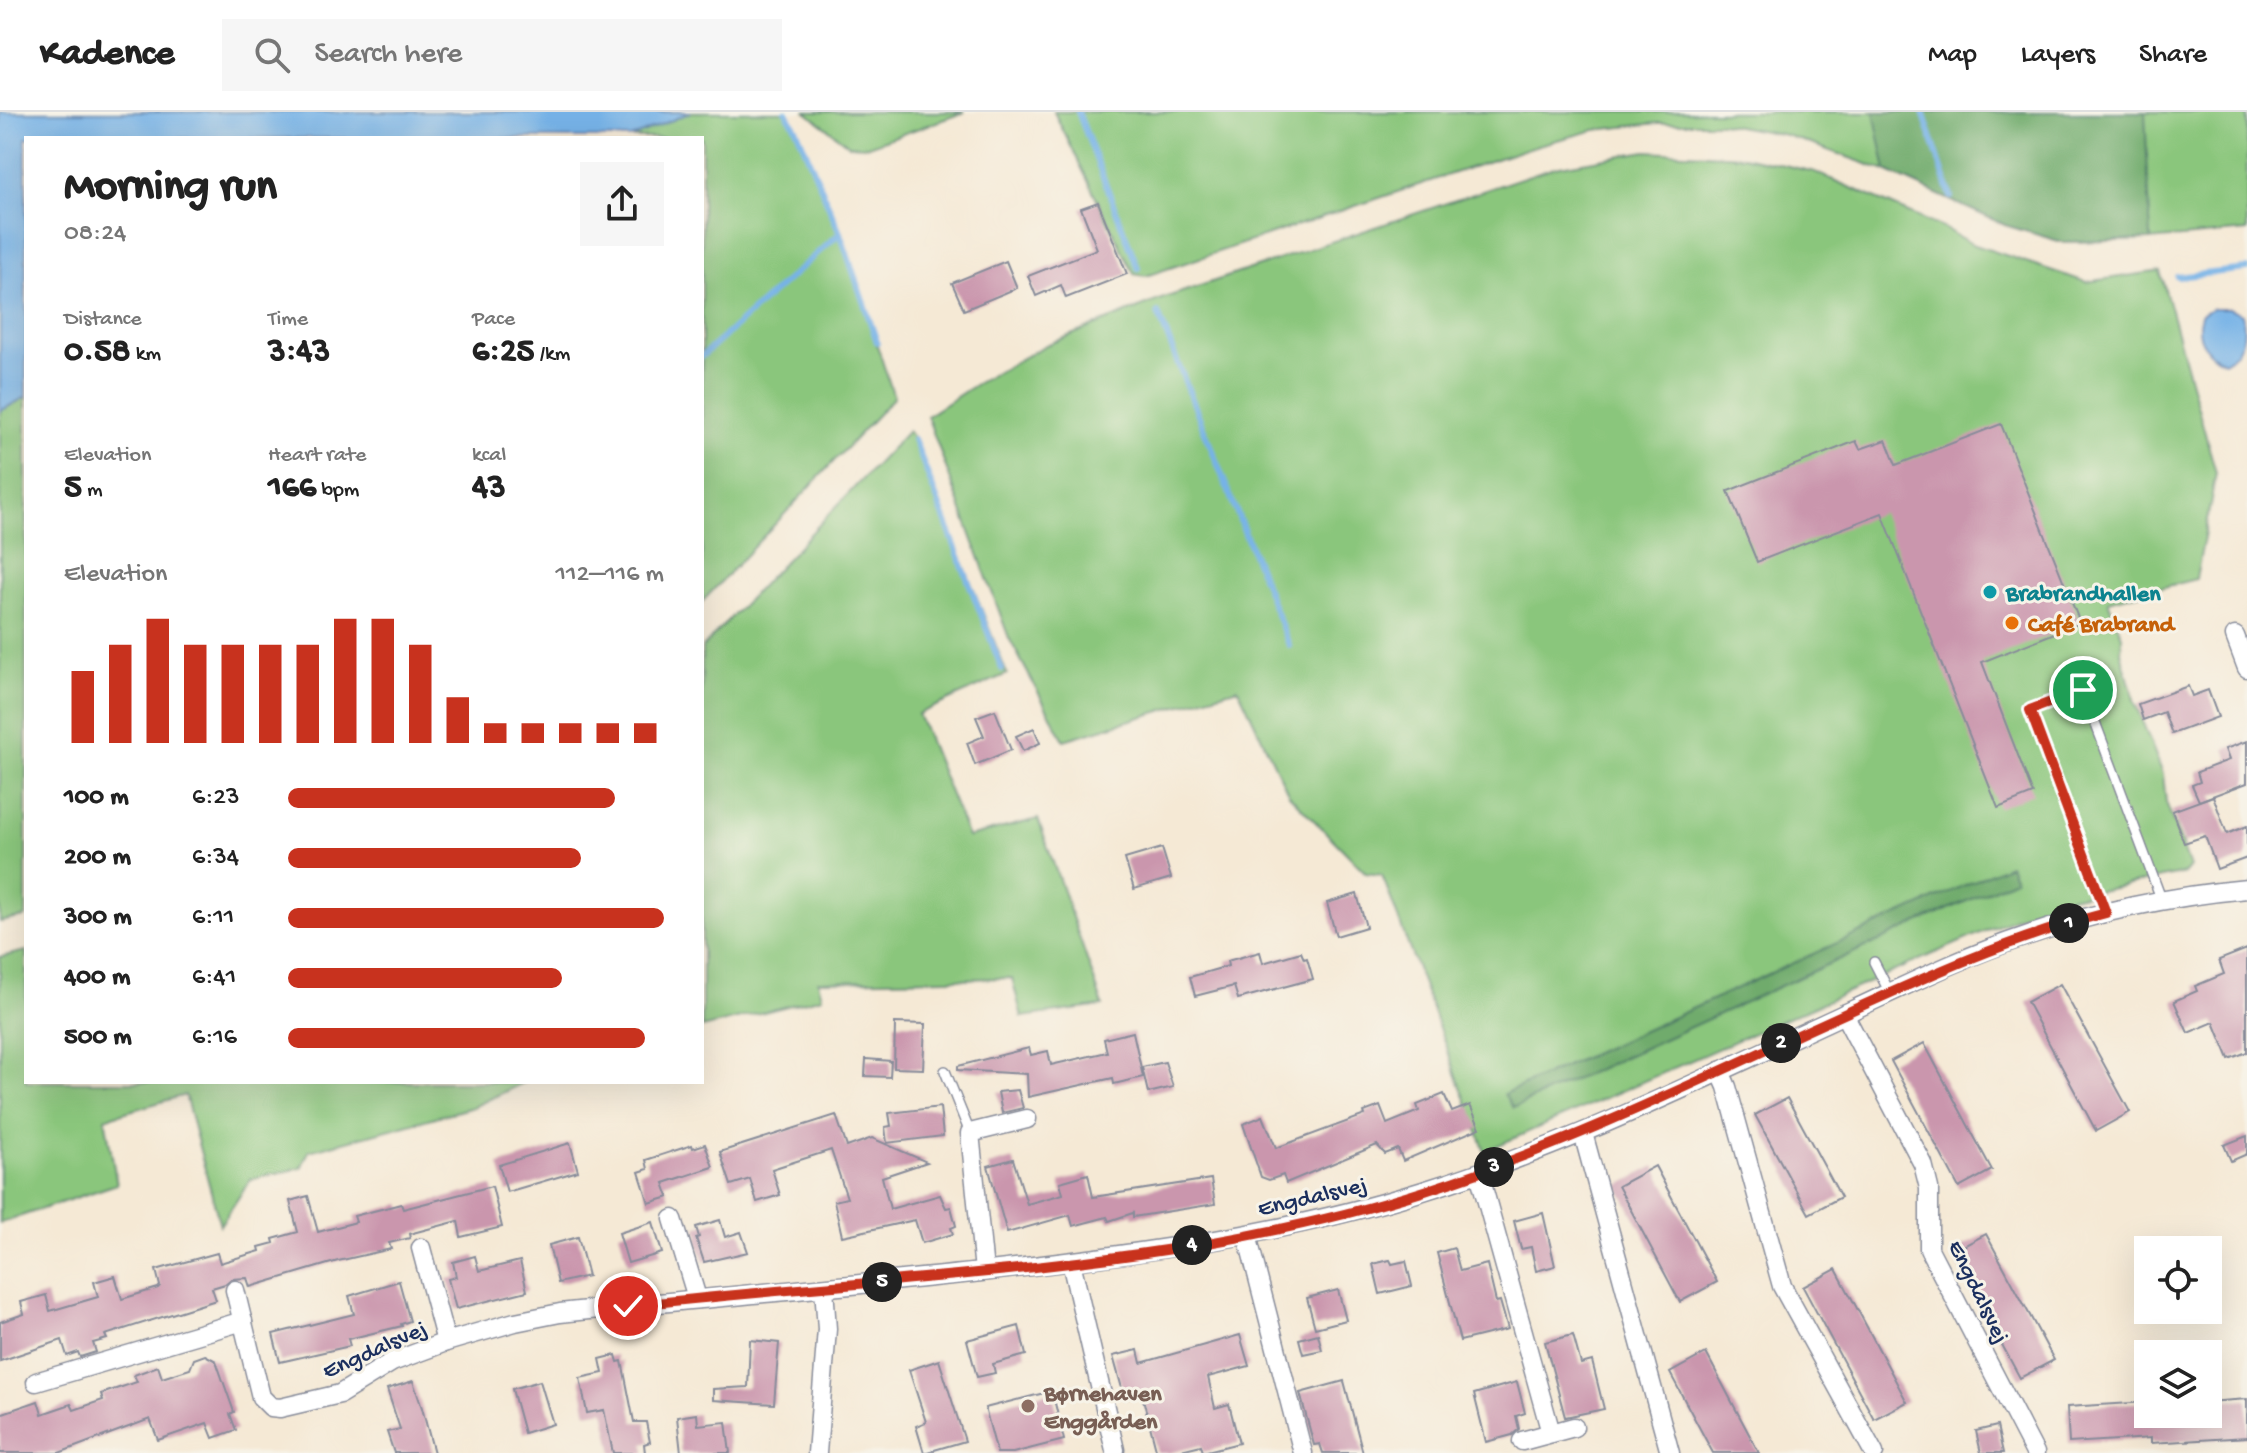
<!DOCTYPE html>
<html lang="en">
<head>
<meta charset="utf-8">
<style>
  :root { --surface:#fff; --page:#f6f6f6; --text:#222; --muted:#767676; --line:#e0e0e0; --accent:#c8321e }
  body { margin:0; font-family:"Gochi Hand",sans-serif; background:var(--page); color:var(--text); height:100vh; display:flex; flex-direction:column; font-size:30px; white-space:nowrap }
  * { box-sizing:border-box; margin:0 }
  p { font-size:26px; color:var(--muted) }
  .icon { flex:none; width:44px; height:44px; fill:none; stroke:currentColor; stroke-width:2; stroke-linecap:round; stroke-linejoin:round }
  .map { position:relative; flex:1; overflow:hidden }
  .drawer { position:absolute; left:24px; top:24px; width:680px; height:948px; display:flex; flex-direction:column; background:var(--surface); border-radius:0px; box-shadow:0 8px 32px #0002 }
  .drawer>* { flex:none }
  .controls { position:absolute; left:2134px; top:1124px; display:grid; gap:16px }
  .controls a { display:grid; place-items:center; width:88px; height:88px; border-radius:0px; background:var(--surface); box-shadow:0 8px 32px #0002; font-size:40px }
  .pin { position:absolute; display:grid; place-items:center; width:68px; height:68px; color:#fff; margin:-34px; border:4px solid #fff; border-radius:50%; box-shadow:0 2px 8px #0007 }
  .km { position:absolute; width:40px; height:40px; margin:-20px; border-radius:50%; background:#222; color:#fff; font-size:22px; line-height:40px; text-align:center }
  .round { display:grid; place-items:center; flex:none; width:84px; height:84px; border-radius:0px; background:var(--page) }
  .headline { display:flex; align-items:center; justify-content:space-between; height:136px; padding:0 40px }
  h1 { font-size:44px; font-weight:700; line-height:60px }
  .figures { display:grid; grid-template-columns:repeat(3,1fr); gap:12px; height:136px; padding:8px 40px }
  .figures div { display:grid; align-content:center }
  .figures b { font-size:34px; font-weight:700 }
  .figures small { font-size:22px; font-weight:400 }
  .figures p { font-size:22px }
  .chart { height:224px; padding:16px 40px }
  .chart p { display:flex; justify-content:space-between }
  .chart svg { width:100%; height:144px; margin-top:8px; stroke:var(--accent); stroke-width:6 }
  ul { padding:0 40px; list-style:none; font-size:26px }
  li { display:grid; grid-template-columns:128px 96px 1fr; align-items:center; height:60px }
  li i { height:20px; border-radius:10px; background:var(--accent) }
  header { display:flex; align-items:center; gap:48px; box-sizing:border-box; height:112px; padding:0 40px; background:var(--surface); border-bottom:2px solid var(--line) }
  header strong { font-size:38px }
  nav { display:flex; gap:44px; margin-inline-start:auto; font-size:28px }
  .search { width:560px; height:72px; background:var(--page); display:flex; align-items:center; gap:20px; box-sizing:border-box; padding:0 28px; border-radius:0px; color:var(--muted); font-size:30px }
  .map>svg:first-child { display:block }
  .green { fill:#8ac67c; stroke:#527a6d; stroke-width:2 }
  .forest { fill:#6fab6c; stroke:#456d65; stroke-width:2 }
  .water { fill:#76b2e7; stroke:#4870a2; stroke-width:2 }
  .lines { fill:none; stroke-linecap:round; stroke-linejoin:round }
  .stream { stroke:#76b2e7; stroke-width:6 }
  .building { fill:#ca96ad }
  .lane-casing { stroke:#888c9a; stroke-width:12 }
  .street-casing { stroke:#888c9a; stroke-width:21 }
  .lane { stroke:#fff; stroke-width:9 }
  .street { stroke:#fff; stroke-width:18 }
  .route-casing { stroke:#fff; stroke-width:16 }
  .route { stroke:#c8321e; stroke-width:10 }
  .culture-dot { fill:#0f9aa8; stroke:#f7f3e8; stroke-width:3 }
  .food-dot { fill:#e8710a; stroke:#f7f3e8; stroke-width:3 }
  .education-dot { fill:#8d6e63; stroke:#f7f3e8; stroke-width:3 }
  .labels { text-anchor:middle; stroke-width:6; stroke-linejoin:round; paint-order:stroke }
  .culture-label { font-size:24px; font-weight:bold; fill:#0d838f; stroke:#f7f3e8; text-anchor:start }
  .food-label { font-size:24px; font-weight:bold; fill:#c56008; stroke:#f7f3e8; text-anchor:start }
  .street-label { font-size:24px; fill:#1b2f5e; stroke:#f7f3e8 }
  .education-label { font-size:24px; font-weight:bold; fill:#785e54; stroke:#f7f3e8; text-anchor:start }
</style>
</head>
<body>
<header>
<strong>Kadence</strong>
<div class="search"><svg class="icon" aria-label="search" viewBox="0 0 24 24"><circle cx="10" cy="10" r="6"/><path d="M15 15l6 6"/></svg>Search here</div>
<nav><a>Map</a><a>Layers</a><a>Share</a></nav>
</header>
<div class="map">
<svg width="2247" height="1341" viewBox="0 0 2247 1341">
  <rect width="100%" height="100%" fill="#f7f3e8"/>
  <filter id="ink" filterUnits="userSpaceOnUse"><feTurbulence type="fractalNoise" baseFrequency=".0125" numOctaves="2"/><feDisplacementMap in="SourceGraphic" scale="16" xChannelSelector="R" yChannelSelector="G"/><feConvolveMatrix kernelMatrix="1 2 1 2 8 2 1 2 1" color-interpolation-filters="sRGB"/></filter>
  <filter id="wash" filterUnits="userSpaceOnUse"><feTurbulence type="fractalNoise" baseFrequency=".006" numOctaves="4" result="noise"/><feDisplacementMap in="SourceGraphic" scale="32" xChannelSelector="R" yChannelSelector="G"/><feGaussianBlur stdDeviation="1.8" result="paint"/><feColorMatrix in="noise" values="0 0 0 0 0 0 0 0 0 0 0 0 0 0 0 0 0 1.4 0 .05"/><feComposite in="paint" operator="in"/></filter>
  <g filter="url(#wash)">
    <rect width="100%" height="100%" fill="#f5e9d5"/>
    <!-- green -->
    <g class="green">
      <polygon points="691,0 786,0 796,16 842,126 894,285 702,490 702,26 631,26"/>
      <polygon points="806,0 965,0 868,34 849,33"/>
      <polygon points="1054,0 2247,0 2247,119 2148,128 2062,130 2005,113 1886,59 1786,23 1721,11 1658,11 1595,18 1538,33 1146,164 1134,162"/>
      <polygon points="1646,39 1743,44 1815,60 1945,117 1972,132 2086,170 2160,159 2216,361 2196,467 2108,489 2122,524 2121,540 2135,591 2163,662 2166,690 2190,755 2185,761 2056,788 1485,1039 1382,763 1366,761 1289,683 1238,576 1064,628 1009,526 927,304 976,272 1046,233 1164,186 1554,55"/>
      <polygon points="26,285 26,805 0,810 0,299"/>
      <polygon points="908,319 915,328 1007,562 918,602 968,725 1038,707 1103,894 1022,905 1012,866 818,869 822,885 702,916 702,536"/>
      <polygon points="26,839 26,970 525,970 473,995 309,1039 301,1056 251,1067 220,1113 185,983 105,1006 117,1072 0,1111 0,845"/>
    </g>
    <!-- forest -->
    <g class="forest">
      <polygon points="1874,0 2145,0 2151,128 2062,130 2005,113 1886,59"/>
      <polygon points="2009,753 2015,767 1513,996 1504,982"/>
    </g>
    <!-- water -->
    <g class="water">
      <polygon points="0,0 691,0 631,26 26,26 26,285 0,299"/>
      <path d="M 2213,196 L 2229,196 L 2242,202 C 2247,222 2243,239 2224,250 C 2205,242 2194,223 2201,203 Z"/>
    </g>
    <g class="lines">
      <!-- stream -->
      <g class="stream">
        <polyline points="786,0 796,16 840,121 877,230"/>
        <polyline points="1078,0 1138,156"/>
        <polyline points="1923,0 1951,85"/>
        <polyline points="2177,165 2247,157"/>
        <polyline points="1158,201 1289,533"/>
        <polyline points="702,244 840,121"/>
        <polyline points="914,327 1002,557"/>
      </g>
    </g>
    <g id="blocks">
      <!-- building -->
      <g class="building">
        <polygon points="1098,90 1127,162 1066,186 1061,173 1036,184 1028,164 1097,137 1081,96"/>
        <polygon points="1006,149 1017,176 964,198 952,171"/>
        <polygon points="2001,312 2080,511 1982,550 2033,682 1998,696 1882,401 1757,450 1728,379 1856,329 1860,337 1886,328 1896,353"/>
        <polygon points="2188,574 2192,584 2208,578 2218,605 2172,622 2164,600 2143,608 2138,592"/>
        <polygon points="995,598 1011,638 975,653 967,631 984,624 976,605"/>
        <polygon points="1034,616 1040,631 1023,639 1016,624"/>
        <polygon points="2247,629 2247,671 2199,689 2192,673 2200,670 2197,660 2229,648 2225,637"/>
        <polygon points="2213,684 2227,722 2247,714 2247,746 2217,757 2205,724 2184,731 2172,699"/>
        <polygon points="1162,736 1171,766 1134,777 1125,747"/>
        <polygon points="1357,782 1366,815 1336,824 1327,791"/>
        <polygon points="2247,837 2247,940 2229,947 2214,910 2188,921 2174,889 2197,879 2195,874 2224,862 2219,848"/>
        <polygon points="1260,840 1263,851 1301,840 1304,847 1307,846 1313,867 1238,887 1234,874 1195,884 1190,865 1228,854 1227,849"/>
        <polygon points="2060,872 2130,1000 2096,1019 2027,890"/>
        <polygon points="895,911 925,912 923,957 894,956"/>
        <polygon points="1133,920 1143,965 1114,972 1113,966 1028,985 1027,962 958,958 958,954 1029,936 1031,943 1048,939 1051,953 1107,940 1104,927"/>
        <polygon points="1924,931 1992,1058 1959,1076 1891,949"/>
        <polygon points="866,947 891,949 890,965 865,964"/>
        <polygon points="1165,950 1173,975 1148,981 1142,955"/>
        <polygon points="1018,978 1023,996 1002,1001 998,980"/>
        <polygon points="1444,982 1452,1000 1470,993 1480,1016 1403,1049 1398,1037 1385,1042 1377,1033 1286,1071 1283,1063 1269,1068 1261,1065 1243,1012 1263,1004 1276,1036 1365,1003 1364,1000 1380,994 1387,1012 1419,999 1417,993"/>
        <polygon points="1787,986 1841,1085 1809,1102 1755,1003"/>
        <polygon points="940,995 943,1024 887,1031 885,1015 891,1014 889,1001"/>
        <polygon points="836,1003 847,1035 872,1026 927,1050 882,1065 890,1097 940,1083 946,1096 951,1095 956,1114 951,1116 953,1122 922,1131 915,1108 842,1124 834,1089 847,1086 831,1038 772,1057 780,1083 757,1090 750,1067 731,1073 720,1040"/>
        <polygon points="2247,1024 2247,1042 2231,1049 2224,1033"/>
        <polygon points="570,1031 578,1059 507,1080 499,1053"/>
        <polygon points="705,1032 713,1055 664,1071 669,1085 649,1091 639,1060 648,1057 646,1048 692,1033 693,1036"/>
        <polygon points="1013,1047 1027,1092 1063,1082 1060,1070 1088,1062 1093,1085 1211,1067 1215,1092 1133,1105 1133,1101 1109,1109 1107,1105 1073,1114 1070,1103 1007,1121 988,1054"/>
        <polygon points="1655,1054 1717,1170 1680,1190 1618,1074"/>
        <polygon points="492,1074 502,1115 461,1125 458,1109 409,1122 410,1126 389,1131 391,1137 338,1149 250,1175 247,1166 231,1167 225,1172 212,1176 216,1188 105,1223 107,1227 93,1231 96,1240 80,1245 78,1240 67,1244 62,1228 0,1249 0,1210 24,1202 21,1190 46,1183 50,1199 98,1185 94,1170 115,1164 122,1187 158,1176 160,1174 156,1158 217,1141 220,1151 260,1139 259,1135 274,1131 273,1127 298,1120 290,1089 308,1084 318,1120 356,1110 354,1104 401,1092 403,1097"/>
        <polygon points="1543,1101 1555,1154 1536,1159 1531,1135 1521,1137 1514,1109"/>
        <polygon points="720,1108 725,1125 741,1120 748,1140 704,1150 696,1126 699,1125 696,1115"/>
        <polygon points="653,1110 662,1141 628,1151 619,1121"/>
        <polygon points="1986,1122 2054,1248 2020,1266 1952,1140"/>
        <polygon points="578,1125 588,1164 558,1171 549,1133"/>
        <polygon points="1454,1136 1460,1159 1487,1152 1496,1190 1500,1189 1508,1217 1460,1229 1437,1141"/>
        <polygon points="475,1144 479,1159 520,1149 527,1179 456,1197 448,1167 456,1165 453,1150"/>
        <polygon points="1390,1148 1392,1152 1406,1149 1412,1174 1380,1182 1373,1152"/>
        <polygon points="1836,1157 1907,1290 1874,1307 1803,1175"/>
        <polygon points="399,1169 410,1209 401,1212 402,1214 348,1227 350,1234 280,1250 273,1222 354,1202 349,1184"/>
        <polygon points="1338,1178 1346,1208 1315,1216 1307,1186"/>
        <polygon points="1019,1214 1026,1243 993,1252 995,1261 977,1265 967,1228"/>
        <polygon points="1318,1222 1322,1238 1303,1242 1299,1227"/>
        <polygon points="1240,1223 1249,1254 1208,1265 1215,1296 1229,1292 1239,1331 1203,1340 1201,1333 1169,1341 1157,1341 1142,1283 1125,1287 1113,1244 1138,1238 1141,1251"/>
        <polygon points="1573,1223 1581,1252 1592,1249 1604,1297 1565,1305 1545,1230"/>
        <polygon points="750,1228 779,1231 774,1292 713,1288 713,1277 748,1275"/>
        <polygon points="1706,1241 1759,1341 1713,1341 1670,1261"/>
        <polygon points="205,1243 216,1249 234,1300 230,1302 236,1318 213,1326 207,1311 158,1328 150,1307 59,1341 0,1341 0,1302 38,1289 42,1302 71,1292 74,1298 103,1288 101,1282 137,1270 134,1263 158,1254 162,1266 190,1257 194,1247"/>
        <polygon points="616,1243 618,1250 622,1249 634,1310 646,1310 650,1330 644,1332 645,1341 613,1341 604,1298 587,1301 580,1266 603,1261 600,1247"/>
        <polygon points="939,1248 965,1329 924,1341 916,1314 926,1310 909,1258"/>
        <polygon points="413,1269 422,1296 434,1341 394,1341 387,1320 400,1317 387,1277"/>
        <polygon points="540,1269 553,1312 524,1321 512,1277"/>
        <polygon points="1344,1269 1363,1341 1323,1341 1320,1332 1314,1333 1300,1281"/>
        <polygon points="1517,1270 1525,1301 1516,1304 1519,1317 1512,1323 1486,1330 1474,1282"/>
        <polygon points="1052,1279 1064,1328 1013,1341 997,1341 985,1296"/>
        <polygon points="2247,1287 2247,1325 2151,1331 2151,1326 2069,1331 2067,1295 2148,1290 2148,1302 2208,1302 2208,1290"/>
        <polygon points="697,1302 698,1313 726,1310 730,1341 681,1341 677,1305"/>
        <polygon points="1997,1314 2003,1341 1981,1341 1976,1319"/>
      </g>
    </g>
  </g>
  <g filter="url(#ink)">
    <use href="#blocks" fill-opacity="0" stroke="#888c9a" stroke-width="2"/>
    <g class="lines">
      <defs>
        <g id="lane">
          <polyline points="2106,801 2030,598 2083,578 2162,789"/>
          <polyline points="1874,850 1890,881"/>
          <polyline points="945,959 970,1021"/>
        </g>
        <g id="street">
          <polyline points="2235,524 2247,556"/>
          <polyline points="1844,902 1923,1052 1929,1076 1929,1137 2035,1341"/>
          <polyline points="1720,959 1727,975 1782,1174 1874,1341"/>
          <polyline points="1583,1021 1670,1341"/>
          <polyline points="1479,1061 1551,1321"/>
          <polyline points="673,1107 697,1186"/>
          <polyline points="1247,1123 1303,1341"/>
          <polyline points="421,1136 446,1230"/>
          <polyline points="1071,1150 1115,1338"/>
          <polyline points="984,1159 970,1021 1027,1007"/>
          <path d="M 235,1178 L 261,1285 L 271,1295 L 280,1296 L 340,1282 L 392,1250 L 446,1230 L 515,1210 L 560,1201 C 700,1186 841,1175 981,1160 C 1130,1143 1279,1124 1423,1079 C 1572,1033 1711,963 1853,898 C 1909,872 1965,844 2023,825 C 2095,800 2171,784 2247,777"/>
          <polyline points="36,1270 243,1209"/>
          <polyline points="1522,1329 1574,1315"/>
          <polyline points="817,1341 827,1217 824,1176"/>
        </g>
      </defs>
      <!-- lane casing -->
      <use href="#lane" class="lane-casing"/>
      <!-- street casing -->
      <use href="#street" class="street-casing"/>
      <!-- lane -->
      <use href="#lane" class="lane"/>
      <!-- street -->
      <use href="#street" class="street"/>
    </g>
  </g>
  <g class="lines" filter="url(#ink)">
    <defs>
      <path id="route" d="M 628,1194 C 894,1163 1168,1161 1425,1079 C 1558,1036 1684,976 1811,917 C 1908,873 2002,828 2106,801 L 2030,598 L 2083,578"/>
    </defs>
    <!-- route casing -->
    <use href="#route" class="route-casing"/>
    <!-- route -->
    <use href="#route" class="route"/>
  </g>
  <!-- markers -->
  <circle class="culture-dot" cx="1990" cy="480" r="8"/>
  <circle class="food-dot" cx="2012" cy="511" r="8"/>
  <circle class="education-dot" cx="1028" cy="1294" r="8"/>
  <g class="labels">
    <!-- culture labels -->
    <g class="culture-label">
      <text x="2006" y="488">Brabrandhallen</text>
    </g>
    <!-- food labels -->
    <g class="food-label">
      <text x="2028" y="519">Café Brabrand</text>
    </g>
    <!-- street labels -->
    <g class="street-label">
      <text transform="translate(1312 1083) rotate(-13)" y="8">Engdalsvej</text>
      <text transform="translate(1980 1179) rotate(64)" y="8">Engdalsvej</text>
      <text transform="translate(374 1236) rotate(-24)" y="8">Engdalsvej</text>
    </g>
    <!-- education labels -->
    <g class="education-label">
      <text x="1044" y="1288">Børnehaven<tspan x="1044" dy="28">Enggården</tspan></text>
    </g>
  </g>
</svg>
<div class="controls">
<a><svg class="icon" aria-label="locate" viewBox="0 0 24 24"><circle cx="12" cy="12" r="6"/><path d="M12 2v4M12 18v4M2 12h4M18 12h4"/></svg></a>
<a><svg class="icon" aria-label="layers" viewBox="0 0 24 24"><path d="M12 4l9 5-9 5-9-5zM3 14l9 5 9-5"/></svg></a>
</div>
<div class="pin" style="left:2083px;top:578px;background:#1e9e55"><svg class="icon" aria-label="arrive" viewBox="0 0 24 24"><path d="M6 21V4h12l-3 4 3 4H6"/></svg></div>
<div class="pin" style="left:628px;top:1194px;background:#d93025"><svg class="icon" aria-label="check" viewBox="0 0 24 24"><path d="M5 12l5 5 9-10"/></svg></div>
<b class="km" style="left:2069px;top:811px">1</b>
<b class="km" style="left:1781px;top:931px">2</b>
<b class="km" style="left:1494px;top:1055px">3</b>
<b class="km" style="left:1192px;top:1133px">4</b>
<b class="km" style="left:882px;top:1170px">5</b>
<section class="drawer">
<div class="headline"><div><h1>Morning run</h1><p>08:24</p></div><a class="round"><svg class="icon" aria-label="share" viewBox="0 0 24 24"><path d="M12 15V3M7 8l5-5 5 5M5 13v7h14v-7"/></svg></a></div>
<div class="figures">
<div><p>Distance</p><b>0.58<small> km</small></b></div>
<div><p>Time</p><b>3:43</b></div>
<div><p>Pace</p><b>6:25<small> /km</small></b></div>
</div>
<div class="figures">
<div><p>Elevation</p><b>5<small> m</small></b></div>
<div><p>Heart rate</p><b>166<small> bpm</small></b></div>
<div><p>kcal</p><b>43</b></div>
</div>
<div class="chart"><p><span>Elevation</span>112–116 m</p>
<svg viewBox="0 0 160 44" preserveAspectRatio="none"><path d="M5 44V22M15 44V14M25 44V6M35 44V14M45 44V14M55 44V14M65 44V14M75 44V6M85 44V6M95 44V14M105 44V30M115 44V38M125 44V38M135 44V38M145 44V38M155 44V38"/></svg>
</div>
<ul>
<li><b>100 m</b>6:23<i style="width:87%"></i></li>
<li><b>200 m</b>6:34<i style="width:78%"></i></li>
<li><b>300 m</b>6:11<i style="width:100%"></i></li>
<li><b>400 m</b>6:41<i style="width:73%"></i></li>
<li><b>500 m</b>6:16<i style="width:95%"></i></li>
</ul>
</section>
</div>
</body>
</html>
